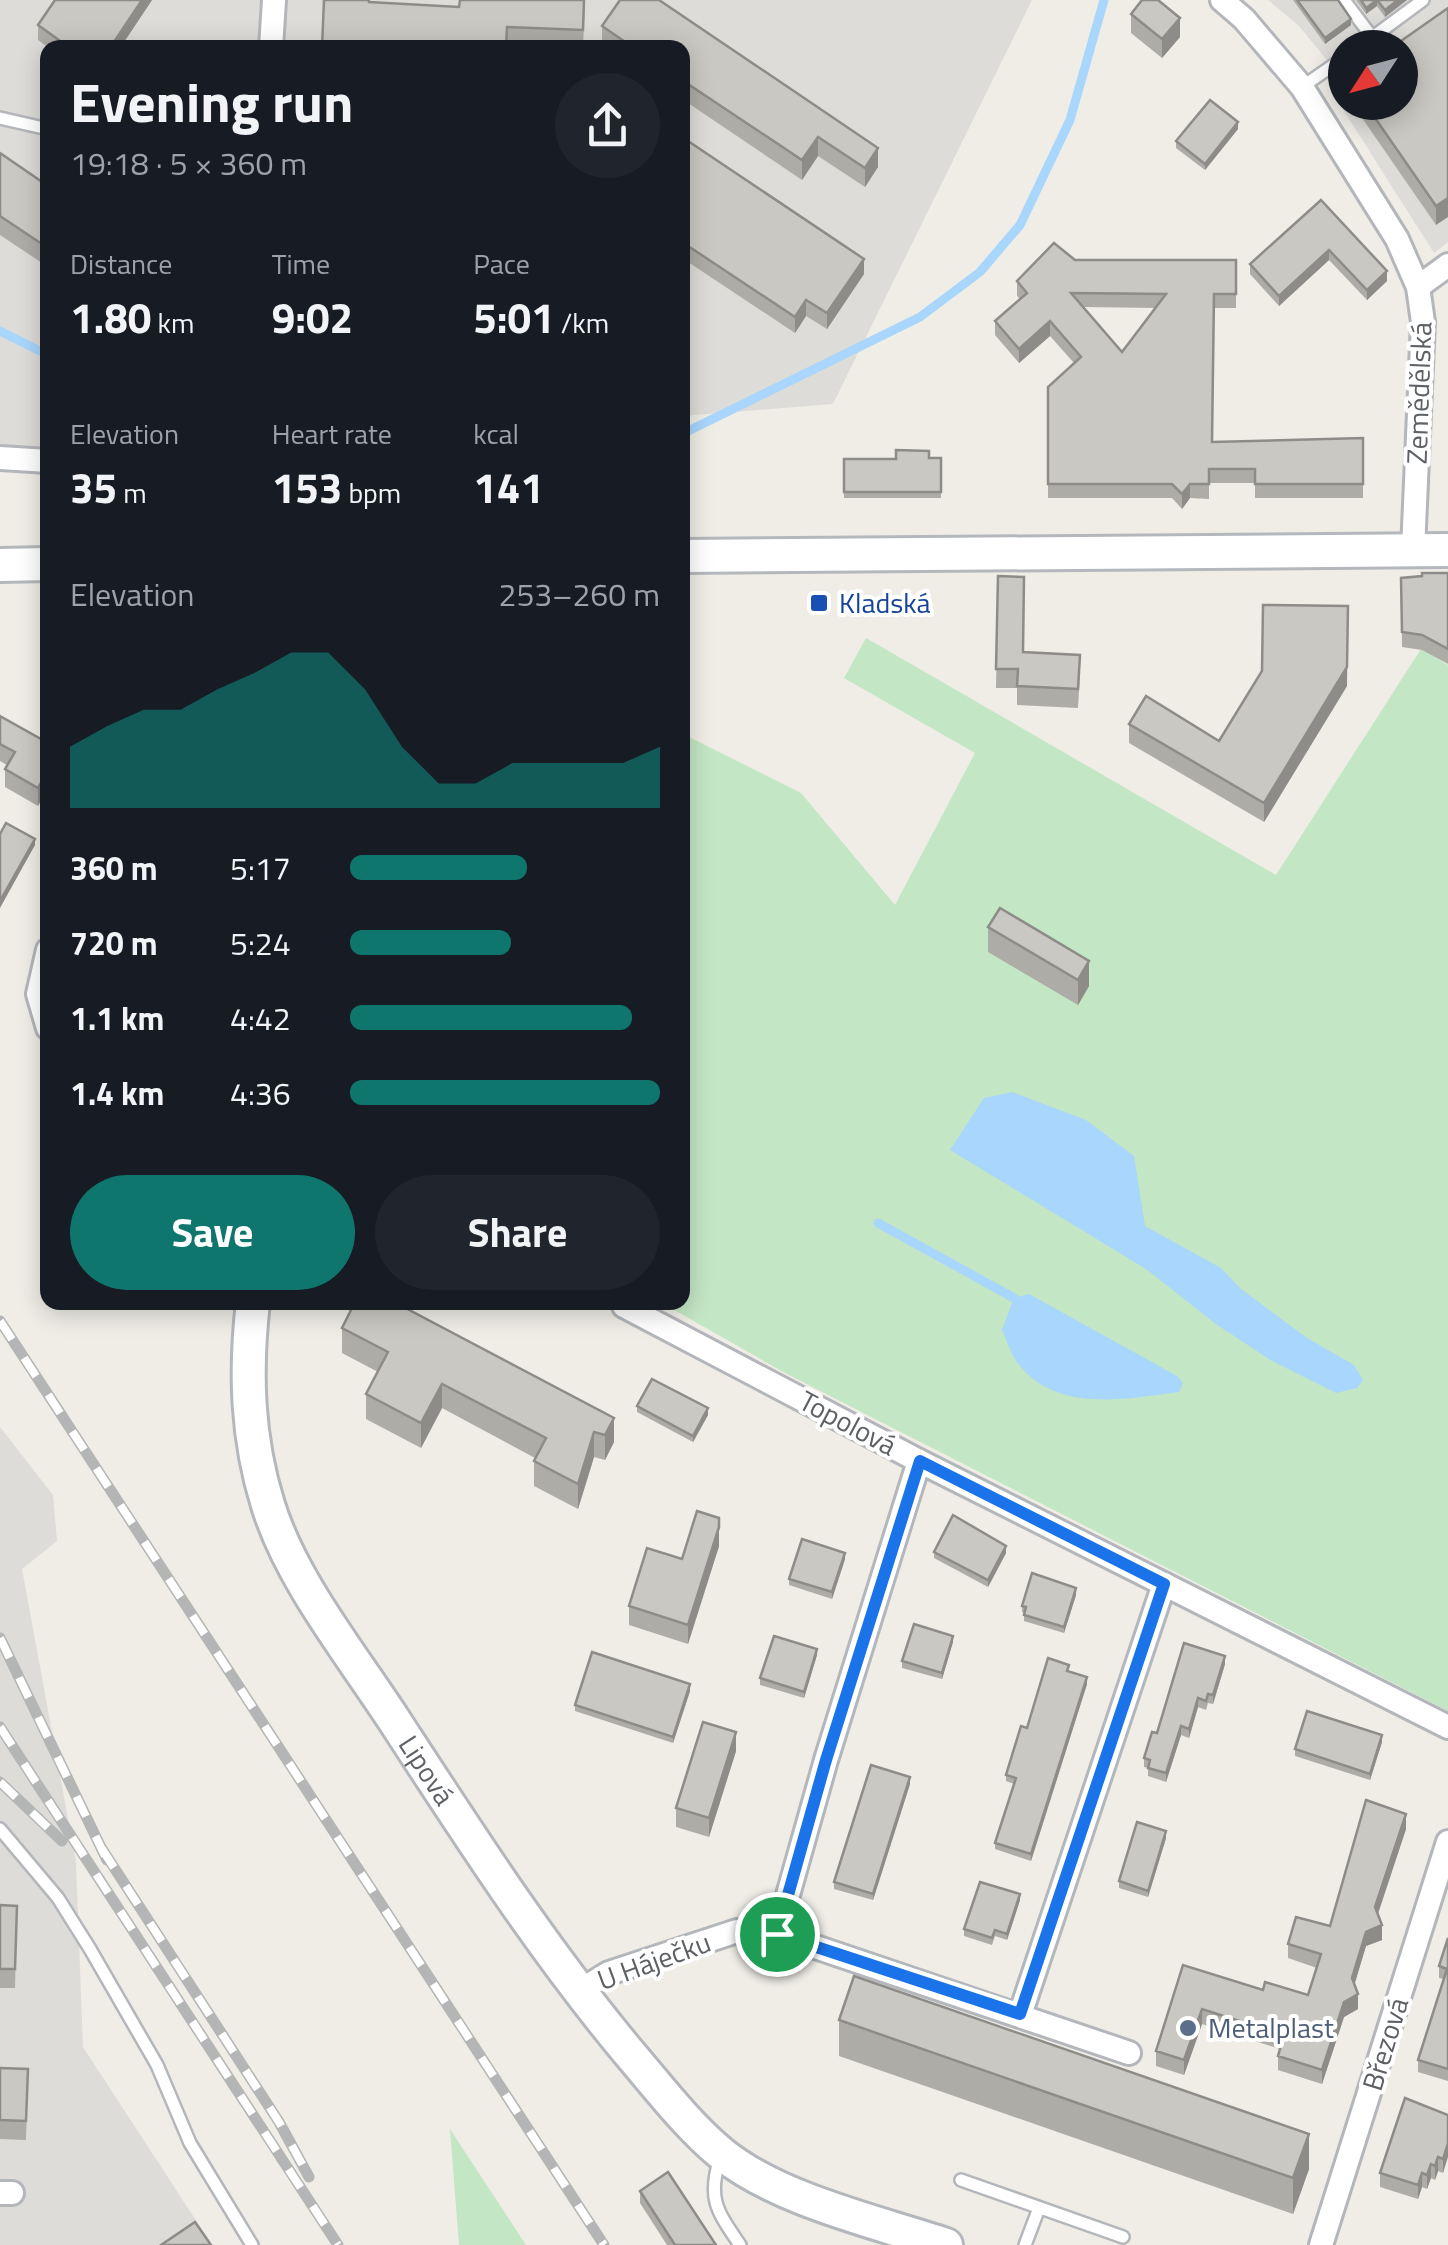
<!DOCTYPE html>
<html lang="en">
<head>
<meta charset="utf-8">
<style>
  :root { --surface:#171b24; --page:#20242c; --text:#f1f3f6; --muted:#9ea1a6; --accent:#0f766e }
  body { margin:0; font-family:"Titillium Web",sans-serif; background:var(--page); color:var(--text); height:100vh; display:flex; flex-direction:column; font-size:38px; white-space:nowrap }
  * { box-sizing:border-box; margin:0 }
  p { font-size:32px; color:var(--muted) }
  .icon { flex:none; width:55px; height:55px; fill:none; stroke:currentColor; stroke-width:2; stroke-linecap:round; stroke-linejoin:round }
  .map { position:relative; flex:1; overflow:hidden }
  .details { position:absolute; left:40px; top:40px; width:650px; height:1270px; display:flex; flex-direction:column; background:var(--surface); border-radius:20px; box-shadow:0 5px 25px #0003 }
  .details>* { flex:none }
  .needle { width:65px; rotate:234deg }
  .buttons { position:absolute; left:1328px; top:30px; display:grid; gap:20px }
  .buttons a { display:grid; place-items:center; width:90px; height:90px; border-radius:50%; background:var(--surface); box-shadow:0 5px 25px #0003; font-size:50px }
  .pin { position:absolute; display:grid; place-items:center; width:85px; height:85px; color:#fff; margin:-42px; border:5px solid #fff; border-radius:50%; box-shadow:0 2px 10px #0007 }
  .round { display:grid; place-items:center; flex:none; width:105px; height:105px; border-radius:52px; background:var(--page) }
  .summary { display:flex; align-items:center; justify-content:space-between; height:170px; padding:0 30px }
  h1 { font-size:55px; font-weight:700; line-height:75px }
  .stats { display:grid; grid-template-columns:repeat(3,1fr); gap:15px; height:170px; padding:10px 30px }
  .stats div { display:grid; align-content:center }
  .stats b { font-size:42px; font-weight:700 }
  .stats small { font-size:28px; font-weight:400 }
  .stats p { font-size:28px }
  .chart { height:280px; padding:20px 30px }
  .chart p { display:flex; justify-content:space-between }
  .chart svg { width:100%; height:180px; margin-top:10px; fill:var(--accent); opacity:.7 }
  .button { display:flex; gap:20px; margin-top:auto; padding:20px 30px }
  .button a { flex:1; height:115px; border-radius:60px; background:var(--accent); color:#fff; font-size:40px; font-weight:700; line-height:115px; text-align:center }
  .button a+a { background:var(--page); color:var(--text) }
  ul { padding:0 30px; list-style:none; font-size:32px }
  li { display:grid; grid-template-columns:160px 120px 1fr; align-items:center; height:75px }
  li i { height:25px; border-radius:12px; background:var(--accent) }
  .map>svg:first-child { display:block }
  .industrial { fill:#dedcd8 }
  .green { fill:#c3e6c4 }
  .water { fill:#a8d6fc }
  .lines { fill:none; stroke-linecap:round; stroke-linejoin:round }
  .stream { stroke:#a8d6fc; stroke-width:9 }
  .lane-casing { stroke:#b3b6ba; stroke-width:16 }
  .street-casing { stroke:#b3b6ba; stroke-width:28 }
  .secondary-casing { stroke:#b4b8bc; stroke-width:38 }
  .lane { stroke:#fff; stroke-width:11 }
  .street { stroke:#fff; stroke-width:22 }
  .secondary { stroke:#fff; stroke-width:32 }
  .rail-casing { stroke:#b4b5b5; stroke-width:11 }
  .rail { stroke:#fff; stroke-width:8; stroke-dasharray:22; stroke-linecap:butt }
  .wall { fill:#aeaca7; fill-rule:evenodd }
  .shaded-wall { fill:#8d8c88 }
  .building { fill:#cac8c2; stroke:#8d8c88; stroke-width:2.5; fill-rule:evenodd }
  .route-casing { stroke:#fff; stroke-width:20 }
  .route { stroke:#1a73e8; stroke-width:12 }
  .transit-dot { fill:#1a4fb4; stroke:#fff; stroke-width:4 }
  .service-dot { fill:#5c6f8a; stroke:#fff; stroke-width:4 }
  .labels { text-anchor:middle; stroke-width:8; stroke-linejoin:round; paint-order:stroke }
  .street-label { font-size:28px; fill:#5d6165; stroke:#fff }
  .transit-label { font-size:28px; fill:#164399; stroke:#fff; text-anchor:start }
  .service-label { font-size:28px; fill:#4e5e75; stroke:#fff; text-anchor:start }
</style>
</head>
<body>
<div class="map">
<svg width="1448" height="2245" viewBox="0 0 1448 2245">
  <rect width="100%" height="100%" fill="#efede6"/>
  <!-- industrial -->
  <g class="industrial">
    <polygon points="0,0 1032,0 833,404 683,416 682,48 48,48 47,465 0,469"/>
    <polygon points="1268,0 1448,0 1448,242 1434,253 1342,108 1350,103 1400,102 1400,48 1345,48 1345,82 1299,26"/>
    <polygon points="0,1427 53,1495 57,1541 22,1569 76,1862 83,2047 212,2245 0,2245"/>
  </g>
  <!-- green -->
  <g class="green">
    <polygon points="866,638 1276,875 1421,649 1448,665 1448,1711 785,1373 662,1303 682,1302 683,734 801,793 895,905 975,753 844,678"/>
    <polygon points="450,2129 526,2245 459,2245"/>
  </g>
  <!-- water -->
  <g class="water">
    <polygon points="1012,1092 1086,1120 1134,1156 1145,1226 1221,1268 1241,1289 1307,1338 1354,1365 1363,1380 1357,1388 1336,1393 1272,1361 1216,1324 1146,1269 950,1150 984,1098"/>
    <path d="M 1029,1294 L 1177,1376 L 1183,1383 L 1179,1392 C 1125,1399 1058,1413 1019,1365 C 1011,1355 1007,1341 1002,1330 L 1014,1298 Z"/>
  </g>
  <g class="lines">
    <!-- stream -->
    <g class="stream">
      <polyline points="0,331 48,355"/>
      <polyline points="682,434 920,317 980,272 1020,225 1070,120 1104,0"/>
      <polyline points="878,1223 1014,1298"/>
    </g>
    <defs>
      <g id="lane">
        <polyline points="1344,0 1372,37"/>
        <polyline points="1358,48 1423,0"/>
        <polyline points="1302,87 1345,57"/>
        <polyline points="0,118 48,129"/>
        <polyline points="0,1829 58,1898 90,1949 157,2065 190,2143 252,2245"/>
        <path d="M 720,2158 C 707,2199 717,2211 740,2245"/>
        <polyline points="961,2180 1123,2237"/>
        <polyline points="1025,2245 1039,2208"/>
      </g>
      <g id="street">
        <polyline points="1222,0 1244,19 1302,87 1397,239 1418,287 1423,322 1413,550"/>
        <polyline points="271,48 274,0"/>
        <polyline points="1418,287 1448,265"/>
        <polyline points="0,458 48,461"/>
        <polyline points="48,950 38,994 48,1028"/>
        <polyline points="624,1306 919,1461 1448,1727"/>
        <polyline points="777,1934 826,1760 919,1461"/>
        <polyline points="578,1992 609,1973 737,1931 777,1934 1129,2053"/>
        <polyline points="1020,2015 1164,1584"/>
        <polyline points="0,2193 12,2193"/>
        <polyline points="1321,2245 1448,1842"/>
      </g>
      <g id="secondary">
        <polyline points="682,556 1448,550"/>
        <polyline points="0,565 48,564"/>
        <path id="s1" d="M 253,1302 C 245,1372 247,1438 268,1505 C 291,1580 351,1654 394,1720 C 469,1835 542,1949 630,2054 C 659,2088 688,2126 722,2154 C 779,2200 877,2222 946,2245"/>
      </g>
    </defs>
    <!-- lane casing -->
    <use href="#lane" class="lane-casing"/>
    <!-- street casing -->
    <use href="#street" class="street-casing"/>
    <!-- secondary casing -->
    <use href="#secondary" class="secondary-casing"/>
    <!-- lane -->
    <use href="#lane" class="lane"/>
    <!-- street -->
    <use href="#street" class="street"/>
    <!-- secondary -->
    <use href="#secondary" class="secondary"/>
    <defs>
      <g id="rail">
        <polyline points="0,1321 604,2245"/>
        <polyline points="0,1638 107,1860"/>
        <polyline points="0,1727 338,2245"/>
        <polyline points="0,1782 62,1841"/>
        <polyline points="102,1849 279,2122 309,2177"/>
      </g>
    </defs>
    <!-- rail casing -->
    <use href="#rail" class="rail-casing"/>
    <!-- rail -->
    <use href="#rail" class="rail"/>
  </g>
  <!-- wall -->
  <g class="wall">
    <polygon points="55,0 152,0 120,48 49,48 38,40 38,25"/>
    <polygon points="585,0 583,48 507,46 507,48 322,48 370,2 459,7"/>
    <polygon points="620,0 659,0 878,148 878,167 865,187 818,156 802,180 682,99 682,48 606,48 602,45 602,26"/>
    <polygon points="1293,0 1338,0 1351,25 1325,44"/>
    <polygon points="1356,0 1407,0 1385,17 1377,6 1366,14"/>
    <polygon points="1448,8 1436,225 1351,102 1400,102"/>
    <polygon points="1131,14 1180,37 1162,58 1131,33"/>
    <polygon points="1238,129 1205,170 1176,148 1176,141"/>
    <polygon points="682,137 864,274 827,329 806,316 795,333 682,258"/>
    <polygon points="0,153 48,186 48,267 0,235"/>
    <polygon points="1321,200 1387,281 1367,300 1329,260 1279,306 1250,274 1250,264"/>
    <path d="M 1075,260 L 1236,294 L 1236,308 L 1214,308 L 1212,442 L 1363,438 L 1363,498 L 1255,498 L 1255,483 L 1209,483 L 1209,499 L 1190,498 L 1182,509 L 1172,498 L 1048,498 L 1048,387 L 1074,363 L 1050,336 L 1019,363 L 995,335 L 995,321 L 1020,299 L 1017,296 L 1017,281 ZM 1084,307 L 1155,308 L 1122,352 Z"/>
    <polygon points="941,458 941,498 844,498 844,459"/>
    <polygon points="1448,573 1448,664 1422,650 1402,647 1401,578"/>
    <polygon points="998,576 1023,652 1080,674 1078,708 1017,705 1017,688 996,688"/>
    <polygon points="1347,686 1264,822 1129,743 1129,724 1219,741"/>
    <polygon points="0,716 48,743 38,806 5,787 5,769 7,765 0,761"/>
    <polygon points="988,927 1089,986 1078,1005 988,952"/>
    <polygon points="342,1328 614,1418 614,1442 605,1460 594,1457 578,1509 534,1486 534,1461 535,1458 442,1408 421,1448 366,1419 366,1394 378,1372 342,1353"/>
    <polygon points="637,1406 708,1415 693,1442 637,1412"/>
    <polygon points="719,1546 688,1644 629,1625 629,1606 682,1559"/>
    <polygon points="934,1552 1006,1553 988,1587 934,1558"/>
    <polygon points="845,1559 832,1599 789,1585 789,1579"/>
    <polygon points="1076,1595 1064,1633 1024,1621 1024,1613 1022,1612 1022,1606"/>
    <polygon points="953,1642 942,1679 902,1668 902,1661"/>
    <polygon points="817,1655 804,1698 760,1685 760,1678"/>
    <polygon points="1225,1664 1213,1704 1208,1703 1206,1710 1198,1707 1189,1738 1181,1735 1166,1782 1148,1776 1148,1768 1144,1767 1144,1758 1157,1733"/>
    <polygon points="1069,1671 1087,1684 1031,1861 995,1849 995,1843 1014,1784 1006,1781 1006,1775 1027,1728"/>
    <polygon points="690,1691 673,1743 575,1711 575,1705"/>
    <polygon points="1382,1742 1370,1780 1295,1756 1295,1749"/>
    <polygon points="736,1751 709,1837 676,1827 676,1808"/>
    <polygon points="910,1784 873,1900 834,1889 834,1882"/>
    <polygon points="1406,1829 1378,1914 1382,1940 1366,1946 1354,1984 1358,2009 1344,2017 1322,2084 1278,2070 1278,2056 1280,2049 1202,2024 1184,2075 1156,2066 1156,2051 1183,1965 1263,1990 1308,1995 1317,1968 1288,1958 1288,1944 1330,1926"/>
    <polygon points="1166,1838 1148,1897 1119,1888 1119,1881"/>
    <polygon points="1020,1900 1007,1940 995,1936 992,1945 964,1936 964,1929"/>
    <polygon points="0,1905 17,1906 15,1988 0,1988"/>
    <polygon points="1448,1938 1448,2081 1418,2072 1418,2060 1444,1979 1439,1978 1439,1966"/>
    <polygon points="839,2020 1309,2169 1293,2214 839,2056"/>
    <polygon points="0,2068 28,2069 26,2140 0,2139"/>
    <polygon points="1448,2115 1443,2173 1438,2171 1435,2180 1431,2178 1427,2189 1422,2187 1418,2199 1380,2187 1380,2173"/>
    <polygon points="640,2191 716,2245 667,2245 640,2203"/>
  </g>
  <!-- shaded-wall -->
  <g class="shaded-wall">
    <polygon points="142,0 152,0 120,48 110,48"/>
    <polygon points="1377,0 1377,6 1366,14 1366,8"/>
    <polygon points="1398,0 1407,0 1385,17 1385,10"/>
    <polygon points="1180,18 1180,37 1162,58 1162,39"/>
    <polygon points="1351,19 1351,25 1325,44 1325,38"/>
    <polygon points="1238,122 1238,129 1205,170 1205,164"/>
    <polygon points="818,137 818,156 802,180 802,160"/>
    <polygon points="878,148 878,167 865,187 865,168"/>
    <polygon points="1448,198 1448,217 1436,225 1436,206"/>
    <polygon points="1329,250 1329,260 1279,306 1279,296"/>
    <polygon points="864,259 864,274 827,329 827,313"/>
    <polygon points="1387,271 1387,281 1367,300 1367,290"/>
    <polygon points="806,300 806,316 795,333 795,317"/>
    <polygon points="1050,321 1050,336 1019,363 1019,349"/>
    <polygon points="1190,484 1190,498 1182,509 1182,494"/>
    <polygon points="1348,606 1347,686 1264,822 1264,803"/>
    <polygon points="48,771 48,788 38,806 38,788"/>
    <polygon points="35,839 35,845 0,908 0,901"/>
    <polygon points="1089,961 1089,986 1078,1005 1078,980"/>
    <polygon points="442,1384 442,1408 421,1448 421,1423"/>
    <polygon points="708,1408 708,1415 693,1442 693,1436"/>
    <polygon points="614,1418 614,1442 605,1460 605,1435"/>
    <polygon points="594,1432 594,1457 578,1509 578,1484"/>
    <polygon points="719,1527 719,1546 688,1644 688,1625"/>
    <polygon points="1006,1546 1006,1553 988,1587 988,1580"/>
    <polygon points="845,1553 845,1559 832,1599 832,1592"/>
    <polygon points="1076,1588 1076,1595 1064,1633 1064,1627"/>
    <polygon points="953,1636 953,1642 942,1679 942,1673"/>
    <polygon points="817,1649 817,1655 804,1698 804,1692"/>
    <polygon points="1225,1656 1225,1664 1213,1704 1213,1695"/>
    <polygon points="1087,1677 1087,1684 1031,1861 1031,1854"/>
    <polygon points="690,1684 690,1691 673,1743 673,1737"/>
    <polygon points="1198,1698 1198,1707 1189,1738 1189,1729"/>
    <polygon points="1181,1726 1181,1735 1166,1782 1166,1773"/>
    <polygon points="736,1732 736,1751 709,1837 709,1818"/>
    <polygon points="1382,1735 1382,1742 1370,1780 1370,1774"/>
    <polygon points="910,1777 910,1784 873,1900 873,1894"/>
    <polygon points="1406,1814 1406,1829 1375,1922 1375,1907"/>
    <polygon points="1166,1831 1166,1838 1148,1897 1148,1891"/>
    <polygon points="1020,1894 1020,1900 1007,1940 1007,1934"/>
    <polygon points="1382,1925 1382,1940 1366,1946 1352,1993 1352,1978 1366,1932"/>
    <polygon points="1358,1994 1358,2009 1344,2017 1322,2084 1322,2070 1344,2002"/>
    <polygon points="1202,2009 1202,2024 1184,2075 1184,2060"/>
    <polygon points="1309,2134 1309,2169 1293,2214 1293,2178"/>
    <polygon points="1448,2143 1448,2157 1443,2173 1443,2159"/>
    <polygon points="1438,2157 1438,2171 1435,2180 1435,2166"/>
    <polygon points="1431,2164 1431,2178 1427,2189 1427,2175"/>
    <polygon points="1422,2173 1422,2187 1418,2199 1418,2185"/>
  </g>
  <!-- building -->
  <g class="building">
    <polygon points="55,0 142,0 110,48 70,48 38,25"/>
    <polygon points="324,0 369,0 369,2 459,7 460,0 584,0 583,30 507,27 506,48 322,48"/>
    <polygon points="620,0 659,0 878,148 865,168 818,137 802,160 682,80 682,48 634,48 602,26"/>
    <polygon points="1142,0 1158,0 1180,18 1162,39 1131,14"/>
    <polygon points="1297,0 1338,0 1351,19 1325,38"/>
    <polygon points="1361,0 1377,0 1366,8"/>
    <polygon points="1377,0 1398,0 1385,10"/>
    <polygon points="1448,8 1448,198 1436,206 1364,102 1400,102 1400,48 1391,48"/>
    <polygon points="1210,100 1238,122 1205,164 1176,141"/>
    <polygon points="682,137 864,259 827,313 806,300 795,317 682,242"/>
    <polygon points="0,153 48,186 48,248 0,216"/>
    <polygon points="1321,200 1387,271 1367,290 1329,250 1279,296 1250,264"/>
    <path d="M 1054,243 L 1075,260 L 1236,260 L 1236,294 L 1214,294 L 1212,442 L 1363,438 L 1363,484 L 1255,484 L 1255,469 L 1209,469 L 1209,484 L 1190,484 L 1182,494 L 1172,484 L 1048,484 L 1048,387 L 1081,357 L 1050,321 L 1019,349 L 995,321 L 1027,293 L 1017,281 ZM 1071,293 L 1166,294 L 1122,352 Z"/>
    <polygon points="896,450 929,451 929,458 941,458 941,492 844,492 844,459 896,459"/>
    <polygon points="1422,573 1448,573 1448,649 1422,635 1402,632 1401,578 1422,576"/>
    <polygon points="998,576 1024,577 1023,652 1080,655 1078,689 1017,686 1018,669 996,669"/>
    <polygon points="1263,605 1348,606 1347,667 1264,803 1129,724 1146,696 1219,741 1262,671"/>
    <polygon points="0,716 48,743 48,771 38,788 5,769 15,752 0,744"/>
    <polygon points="6,823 35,839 0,901 0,834"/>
    <polygon points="1000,908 1089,961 1078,980 988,927"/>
    <polygon points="355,1302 394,1302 614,1418 605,1435 594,1432 578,1484 534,1461 546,1438 442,1384 421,1423 366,1394 388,1352 342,1328"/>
    <polygon points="652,1379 708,1408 693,1436 637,1406"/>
    <polygon points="697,1511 719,1518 719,1527 688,1625 629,1606 647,1548 682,1559"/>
    <polygon points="953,1515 1006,1546 988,1580 934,1552"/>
    <polygon points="802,1539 845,1553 832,1592 789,1579"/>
    <polygon points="1032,1573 1076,1588 1064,1627 1024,1615 1026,1607 1022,1606"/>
    <polygon points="914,1624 953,1636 942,1673 902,1661"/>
    <polygon points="774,1636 817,1649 804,1692 760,1678"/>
    <polygon points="1184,1643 1225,1656 1213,1695 1208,1694 1206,1701 1198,1698 1189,1729 1181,1726 1166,1773 1148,1768 1150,1760 1144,1758 1152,1732 1157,1733"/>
    <polygon points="592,1652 690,1684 673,1737 575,1705"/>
    <polygon points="1048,1658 1069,1665 1067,1671 1087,1677 1031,1854 995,1843 1016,1778 1006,1775 1021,1726 1027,1728"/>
    <polygon points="1307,1711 1382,1735 1370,1774 1295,1749"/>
    <polygon points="703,1722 736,1732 709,1818 676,1808"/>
    <polygon points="871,1765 910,1777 873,1894 834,1882"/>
    <polygon points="1366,1800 1406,1814 1375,1907 1382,1925 1366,1932 1352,1978 1358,1994 1344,2002 1322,2070 1278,2056 1284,2035 1202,2009 1184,2060 1156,2051 1183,1965 1263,1990 1265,1982 1308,1995 1321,1954 1288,1944 1296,1917 1330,1926"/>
    <polygon points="1137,1822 1166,1831 1148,1891 1119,1881"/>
    <polygon points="980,1882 1020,1894 1007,1934 995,1930 992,1938 964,1929"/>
    <polygon points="0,1905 17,1906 15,1969 0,1969"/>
    <polygon points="1448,1938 1448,2069 1418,2060 1447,1969 1439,1966"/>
    <polygon points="854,1976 1309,2134 1293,2178 839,2020"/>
    <polygon points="0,2068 28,2069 26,2121 0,2120"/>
    <polygon points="1405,2098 1448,2115 1448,2143 1443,2159 1438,2157 1435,2166 1431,2164 1427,2175 1422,2173 1418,2185 1380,2173"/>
    <polygon points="668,2172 716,2245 675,2245 640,2191"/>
    <polygon points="195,2222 211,2245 161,2245"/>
  </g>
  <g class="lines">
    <defs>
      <polygon id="route" points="920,1461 1164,1584 1020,2014 777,1934 826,1760"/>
    </defs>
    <!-- route casing -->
    <use href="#route" class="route-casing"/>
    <!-- route -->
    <use href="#route" class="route"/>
  </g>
  <!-- markers -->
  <rect class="transit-dot" x="809" y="593" width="20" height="20" rx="5"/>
  <circle class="service-dot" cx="1188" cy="2028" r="10"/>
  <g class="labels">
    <!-- street labels -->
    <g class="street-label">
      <text transform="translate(1419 393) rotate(-88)" y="10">Zemědělská</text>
      <text transform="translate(848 1423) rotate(28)" y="10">Topolová</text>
      <text dy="10" stroke="none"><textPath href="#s1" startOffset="515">Lipová</textPath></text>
      <text transform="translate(654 1961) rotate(-20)" y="10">U Háječku</text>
      <text transform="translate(1385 2044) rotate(-73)" y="10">Březová</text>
    </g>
    <!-- transit labels -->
    <g class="transit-label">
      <text x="839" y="613">Kladská</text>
    </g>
    <!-- service labels -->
    <g class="service-label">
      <text x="1208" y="2038">Metalplast</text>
    </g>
  </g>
</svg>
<div class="buttons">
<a><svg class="needle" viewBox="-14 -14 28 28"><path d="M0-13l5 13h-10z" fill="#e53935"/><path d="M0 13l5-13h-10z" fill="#9ea1a6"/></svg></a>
</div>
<div class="pin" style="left:777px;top:1934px;background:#1e9e55"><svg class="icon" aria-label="arrive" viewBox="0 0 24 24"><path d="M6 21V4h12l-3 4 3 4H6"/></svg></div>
<section class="details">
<div class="summary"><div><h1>Evening run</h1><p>19:18 · 5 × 360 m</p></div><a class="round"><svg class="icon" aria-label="share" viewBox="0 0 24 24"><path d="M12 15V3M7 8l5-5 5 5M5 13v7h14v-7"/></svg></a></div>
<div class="stats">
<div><p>Distance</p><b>1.80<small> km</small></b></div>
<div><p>Time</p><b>9:02</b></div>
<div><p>Pace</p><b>5:01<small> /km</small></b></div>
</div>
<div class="stats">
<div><p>Elevation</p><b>35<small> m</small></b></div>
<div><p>Heart rate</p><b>153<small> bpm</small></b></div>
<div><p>kcal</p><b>141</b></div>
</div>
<div class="chart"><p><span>Elevation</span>253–260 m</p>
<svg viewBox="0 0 160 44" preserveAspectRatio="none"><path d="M0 44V29L10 24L20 20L30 20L40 15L50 11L60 6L70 6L80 15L90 29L100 38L110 38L120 33L130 33L140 33L150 33L160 29V44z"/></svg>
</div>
<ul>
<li><b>360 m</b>5:17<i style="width:57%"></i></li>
<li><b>720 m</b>5:24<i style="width:52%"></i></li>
<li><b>1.1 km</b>4:42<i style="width:91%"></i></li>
<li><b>1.4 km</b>4:36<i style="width:100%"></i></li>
</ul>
<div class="button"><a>Save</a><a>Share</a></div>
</section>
</div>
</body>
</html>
